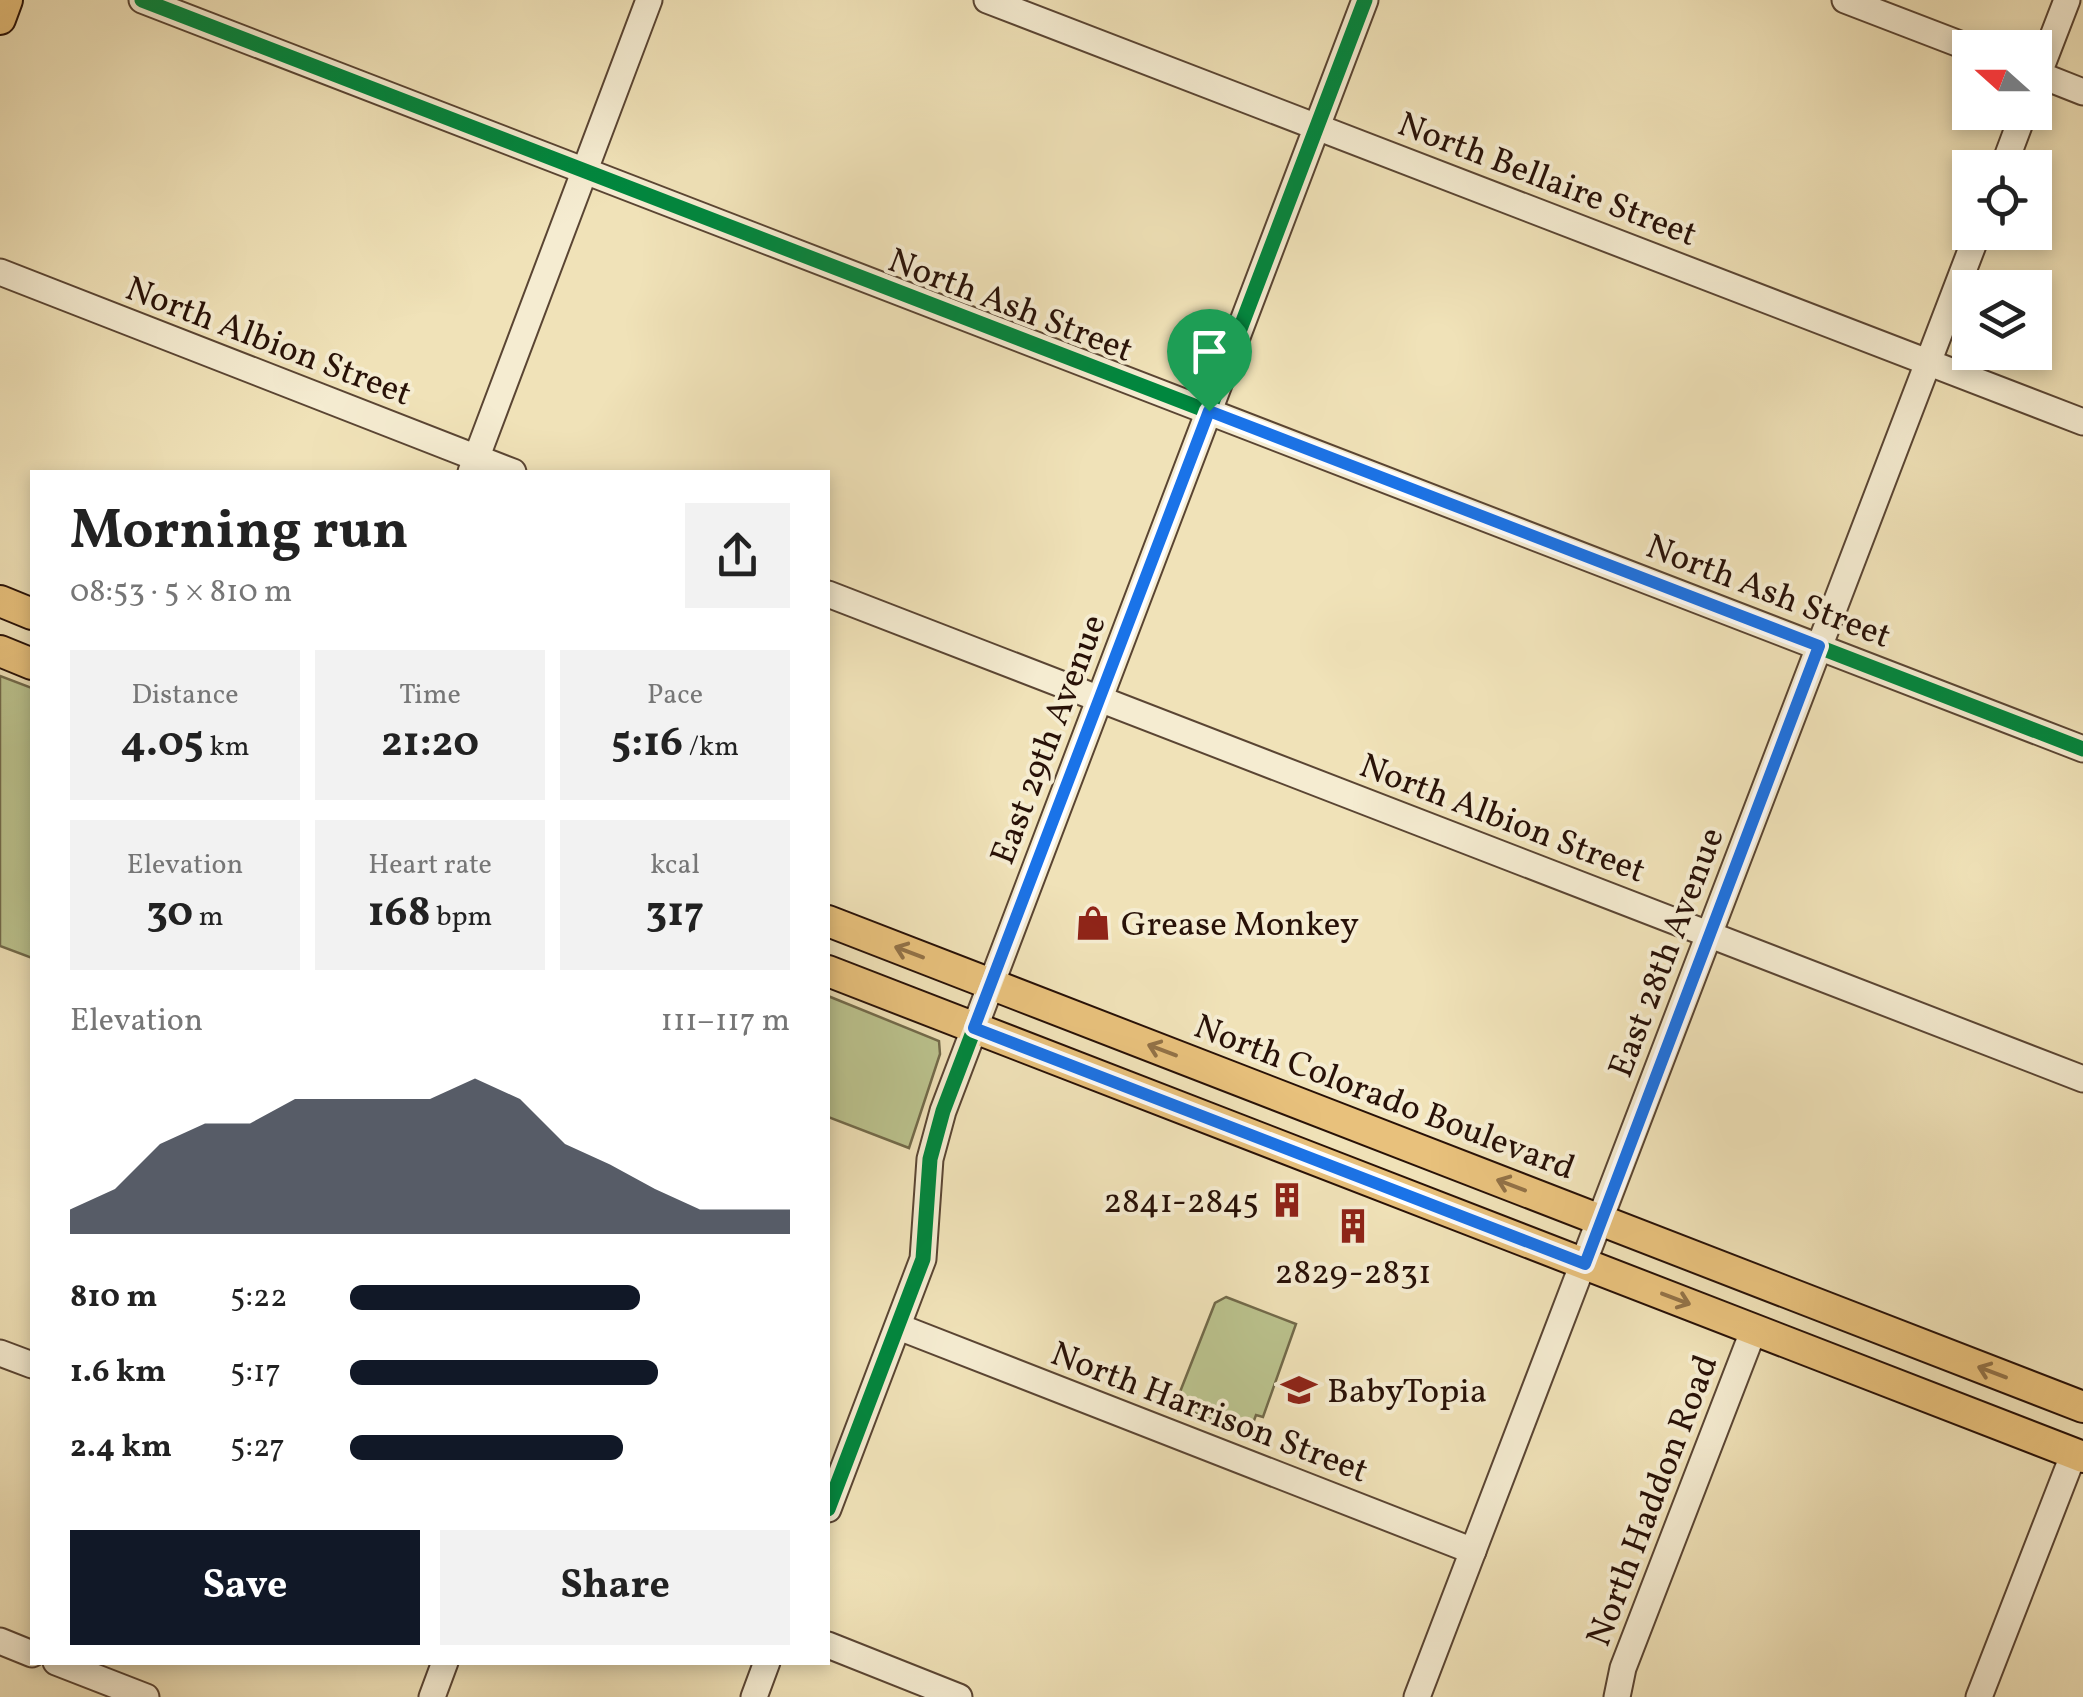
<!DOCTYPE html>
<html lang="en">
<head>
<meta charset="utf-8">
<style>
  :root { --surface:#fff; --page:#f2f2f2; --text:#222; --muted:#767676; --accent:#111827 }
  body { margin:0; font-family:Vollkorn,serif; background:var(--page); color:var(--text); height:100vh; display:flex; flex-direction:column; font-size:38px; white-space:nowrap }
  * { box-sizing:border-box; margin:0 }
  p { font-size:32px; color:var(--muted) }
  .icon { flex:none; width:55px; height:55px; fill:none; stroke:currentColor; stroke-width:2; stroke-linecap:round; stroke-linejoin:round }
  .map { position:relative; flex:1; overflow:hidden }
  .details { position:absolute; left:30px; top:470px; width:800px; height:1195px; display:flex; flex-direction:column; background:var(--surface); border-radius:0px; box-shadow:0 5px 15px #0003 }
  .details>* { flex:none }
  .needle { width:65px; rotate:291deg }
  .controls { position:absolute; left:1952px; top:30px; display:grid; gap:20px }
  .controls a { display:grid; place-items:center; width:100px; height:100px; border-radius:0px; background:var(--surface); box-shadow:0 5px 15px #0003; font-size:50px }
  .pin { position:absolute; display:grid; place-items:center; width:85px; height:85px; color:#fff; margin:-102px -42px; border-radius:50% 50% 50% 0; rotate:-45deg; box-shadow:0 0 10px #0007 }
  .pin .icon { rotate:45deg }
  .round { display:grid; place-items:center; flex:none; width:105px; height:105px; border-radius:0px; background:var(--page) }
  .headline { display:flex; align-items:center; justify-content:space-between; height:170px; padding:0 40px }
  h1 { font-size:55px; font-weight:700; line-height:75px }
  .metrics { display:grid; grid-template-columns:repeat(3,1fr); gap:15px; height:170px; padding:10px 40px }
  .metrics div { display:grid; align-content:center; border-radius:0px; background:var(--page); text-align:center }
  .metrics b { font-size:42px; font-weight:700 }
  .metrics small { font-size:28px; font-weight:400 }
  .metrics p { font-size:28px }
  .chart { height:280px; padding:20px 40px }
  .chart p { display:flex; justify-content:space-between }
  .chart svg { width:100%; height:180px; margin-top:10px; fill:var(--accent); opacity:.7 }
  .button { display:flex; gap:20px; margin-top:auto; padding:20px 40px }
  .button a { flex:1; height:115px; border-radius:0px; background:var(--accent); color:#fff; font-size:40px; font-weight:700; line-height:115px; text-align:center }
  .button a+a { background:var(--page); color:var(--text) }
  ul { padding:0 40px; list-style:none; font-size:32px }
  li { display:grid; grid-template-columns:160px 120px 1fr; align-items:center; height:75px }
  li i { height:25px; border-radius:12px; background:var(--accent) }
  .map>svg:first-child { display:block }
  .green { fill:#bbc38e; stroke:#726a4a; stroke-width:2.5 }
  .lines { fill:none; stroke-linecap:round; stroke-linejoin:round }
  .minor-casing { stroke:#5a4533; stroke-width:29 }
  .major-casing { stroke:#281107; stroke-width:34 }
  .minor { stroke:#f5ecd1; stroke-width:25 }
  .major { stroke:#e8c17c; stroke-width:30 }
  .cycleway-casing { stroke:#f5ecd1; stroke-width:21 }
  .cycleway { stroke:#00873e; stroke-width:15 }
  .oneway { stroke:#927247 }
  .route-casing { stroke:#fff; stroke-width:20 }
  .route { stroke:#1a73e8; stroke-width:12 }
  .labels { text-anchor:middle; stroke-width:8; stroke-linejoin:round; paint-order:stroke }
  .street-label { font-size:35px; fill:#281107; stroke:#f5ecd1 }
  .poi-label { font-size:35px; fill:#281107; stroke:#f5ecd1; text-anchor:start }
</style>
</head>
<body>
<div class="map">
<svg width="2083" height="1697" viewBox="0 0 2083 1697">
  <rect width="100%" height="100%" fill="#f0e2b8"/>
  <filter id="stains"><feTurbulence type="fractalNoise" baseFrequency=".002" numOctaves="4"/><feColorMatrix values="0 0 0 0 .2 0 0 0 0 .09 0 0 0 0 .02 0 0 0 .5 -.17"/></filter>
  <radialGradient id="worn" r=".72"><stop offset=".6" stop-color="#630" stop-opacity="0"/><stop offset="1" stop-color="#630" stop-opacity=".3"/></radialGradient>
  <!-- green -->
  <g class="green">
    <polygon points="0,676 32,688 32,958 0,946"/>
    <polygon points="828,996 939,1041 940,1054 909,1148 828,1117"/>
    <polygon points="1226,1297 1296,1324 1263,1417 1256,1415 1249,1434 1179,1407 1178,1397 1215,1303"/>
  </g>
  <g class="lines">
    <defs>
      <g id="minor">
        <polyline points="142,0 2083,749"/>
        <polyline points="987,0 2083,422"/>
        <polyline points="1845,0 1970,48"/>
        <polyline points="2035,73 2083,92"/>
        <polyline points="2035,83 2067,0"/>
        <polyline points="2003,168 2024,112"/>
        <polyline points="0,272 513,472"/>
        <polyline points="471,472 649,0"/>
        <polyline points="828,594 2083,1079"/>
        <polyline points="899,1327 1473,1551"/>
        <polyline points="0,1353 32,1365"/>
        <polyline points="828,1509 923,1259 930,1159 943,1111 1365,0"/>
        <polyline points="0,1641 32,1654"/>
        <polyline points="828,1645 959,1697"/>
        <polyline points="56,1662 146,1697"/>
        <polyline points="432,1697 445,1662"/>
        <polyline points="754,1697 767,1662"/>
        <polyline points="1417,1697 1978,232"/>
        <polyline points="1617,1697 1623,1668 1754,1329"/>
        <polyline points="1979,1697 2074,1453"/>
      </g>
      <g id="major">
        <polyline points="0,19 7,0"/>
        <polyline points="0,601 32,614"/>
        <polyline points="0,651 32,664"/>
        <polyline points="828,921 2083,1407"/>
        <polyline points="828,971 2083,1457"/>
      </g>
    </defs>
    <!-- minor casing -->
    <use href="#minor" class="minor-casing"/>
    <!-- major casing -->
    <use href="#major" class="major-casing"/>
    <!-- minor -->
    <use href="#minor" class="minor"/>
    <!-- major -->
    <use href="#major" class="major"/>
    <defs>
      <g id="cycleway">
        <polyline points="142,0 2083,749"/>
        <polyline points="828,1509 923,1259 930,1159 943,1111 1365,0"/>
      </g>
    </defs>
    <!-- cycleway casing -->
    <use href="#cycleway" class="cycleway-casing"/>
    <!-- cycleway -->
    <use href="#cycleway" class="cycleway"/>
  </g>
  <!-- one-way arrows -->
  <defs><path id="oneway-shaft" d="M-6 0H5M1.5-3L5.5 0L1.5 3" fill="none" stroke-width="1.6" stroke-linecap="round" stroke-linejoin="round" transform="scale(2.5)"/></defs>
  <g class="oneway">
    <use href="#oneway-shaft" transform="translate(909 952) rotate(-159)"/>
    <use href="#oneway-shaft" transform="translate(1162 1050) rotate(-159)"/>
    <use href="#oneway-shaft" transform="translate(1511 1185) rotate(-159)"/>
    <use href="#oneway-shaft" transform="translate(1676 1299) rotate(21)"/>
    <use href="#oneway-shaft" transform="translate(1992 1372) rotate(-159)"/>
  </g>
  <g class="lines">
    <defs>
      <polygon id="route" points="1209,411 1819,646 1585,1264 974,1028"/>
    </defs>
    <!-- route casing -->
    <use href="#route" class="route-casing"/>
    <!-- route -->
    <use href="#route" class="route"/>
  </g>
  <!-- icons -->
  <defs>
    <symbol id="shop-bare" viewBox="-9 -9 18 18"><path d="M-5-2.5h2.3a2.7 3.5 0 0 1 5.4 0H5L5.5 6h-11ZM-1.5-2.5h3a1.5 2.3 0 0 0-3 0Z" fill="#8f2418" stroke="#f5ecd1" stroke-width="2.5" paint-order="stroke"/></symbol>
    <symbol id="building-bare" viewBox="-9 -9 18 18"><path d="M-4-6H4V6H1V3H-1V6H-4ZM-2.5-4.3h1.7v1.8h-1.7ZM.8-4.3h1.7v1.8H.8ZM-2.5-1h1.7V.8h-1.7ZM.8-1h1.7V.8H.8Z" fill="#8f2418" stroke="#f5ecd1" stroke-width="2.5" paint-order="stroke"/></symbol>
    <symbol id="school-bare" viewBox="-9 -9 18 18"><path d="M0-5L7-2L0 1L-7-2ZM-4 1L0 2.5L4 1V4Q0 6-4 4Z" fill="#8f2418" stroke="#f5ecd1" stroke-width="2.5" paint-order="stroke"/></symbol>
  </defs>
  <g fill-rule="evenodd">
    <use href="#shop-bare" x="1068" y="898" width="50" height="50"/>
    <use href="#building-bare" x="1262" y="1175" width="50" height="50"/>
    <use href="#building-bare" x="1328" y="1201" width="50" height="50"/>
    <use href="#school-bare" x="1274" y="1365" width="50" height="50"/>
  </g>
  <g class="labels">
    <!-- street labels -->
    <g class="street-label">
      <text transform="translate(1548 178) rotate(21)" y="12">North Bellaire Street</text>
      <text transform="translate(1011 304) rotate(21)" y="12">North Ash Street</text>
      <text transform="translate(269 340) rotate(21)" y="12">North Albion Street</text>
      <text transform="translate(1769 590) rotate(21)" y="12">North Ash Street</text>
      <text transform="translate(1047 739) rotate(-69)" y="12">East 29th Avenue</text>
      <text transform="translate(1503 817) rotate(21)" y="12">North Albion Street</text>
      <text transform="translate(1665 952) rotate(-69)" y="12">East 28th Avenue</text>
      <text transform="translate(1385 1096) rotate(21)" y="12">North Colorado Boulevard</text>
      <text transform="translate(1210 1411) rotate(21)" y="12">North Harrison Street</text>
      <text transform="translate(1651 1500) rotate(-69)" y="12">North Haddon Road</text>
    </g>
    <!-- poi labels -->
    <g class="poi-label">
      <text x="1121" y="935">Grease Monkey</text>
      <text x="1259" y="1212" text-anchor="end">2841-2845</text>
      <text x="1353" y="1283" text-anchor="middle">2829-2831</text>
      <text x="1327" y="1402">BabyTopia</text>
    </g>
  </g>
  <rect width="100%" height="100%" filter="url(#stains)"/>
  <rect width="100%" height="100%" fill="url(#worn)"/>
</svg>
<div class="controls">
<a><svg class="needle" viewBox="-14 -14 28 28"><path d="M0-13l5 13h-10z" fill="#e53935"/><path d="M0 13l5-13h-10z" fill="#767676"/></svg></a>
<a><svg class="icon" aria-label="locate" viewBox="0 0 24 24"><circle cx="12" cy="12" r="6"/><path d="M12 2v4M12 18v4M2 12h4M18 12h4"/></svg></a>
<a><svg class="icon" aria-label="layers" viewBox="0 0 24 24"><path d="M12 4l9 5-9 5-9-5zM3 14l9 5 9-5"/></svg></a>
</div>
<div class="pin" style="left:1209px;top:411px;background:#1e9e55"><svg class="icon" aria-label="arrive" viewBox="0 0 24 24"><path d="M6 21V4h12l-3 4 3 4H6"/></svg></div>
<section class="details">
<div class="headline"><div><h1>Morning run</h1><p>08:53 · 5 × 810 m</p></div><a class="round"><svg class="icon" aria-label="share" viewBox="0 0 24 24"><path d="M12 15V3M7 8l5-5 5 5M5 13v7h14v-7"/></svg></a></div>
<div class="metrics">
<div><p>Distance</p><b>4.05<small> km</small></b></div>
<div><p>Time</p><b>21:20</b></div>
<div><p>Pace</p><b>5:16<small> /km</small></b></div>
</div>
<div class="metrics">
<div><p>Elevation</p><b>30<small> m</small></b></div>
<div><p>Heart rate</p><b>168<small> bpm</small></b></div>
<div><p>kcal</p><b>317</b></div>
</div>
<div class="chart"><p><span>Elevation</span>111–117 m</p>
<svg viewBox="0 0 160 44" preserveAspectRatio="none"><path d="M0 44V38L10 33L20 22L30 17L40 17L50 11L60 11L70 11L80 11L90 6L100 11L110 22L120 27L130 33L140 38L150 38L160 38V44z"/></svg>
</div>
<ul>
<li><b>810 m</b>5:22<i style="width:66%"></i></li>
<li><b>1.6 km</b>5:17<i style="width:70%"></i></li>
<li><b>2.4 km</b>5:27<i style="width:62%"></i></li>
</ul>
<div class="button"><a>Save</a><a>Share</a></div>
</section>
</div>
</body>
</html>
